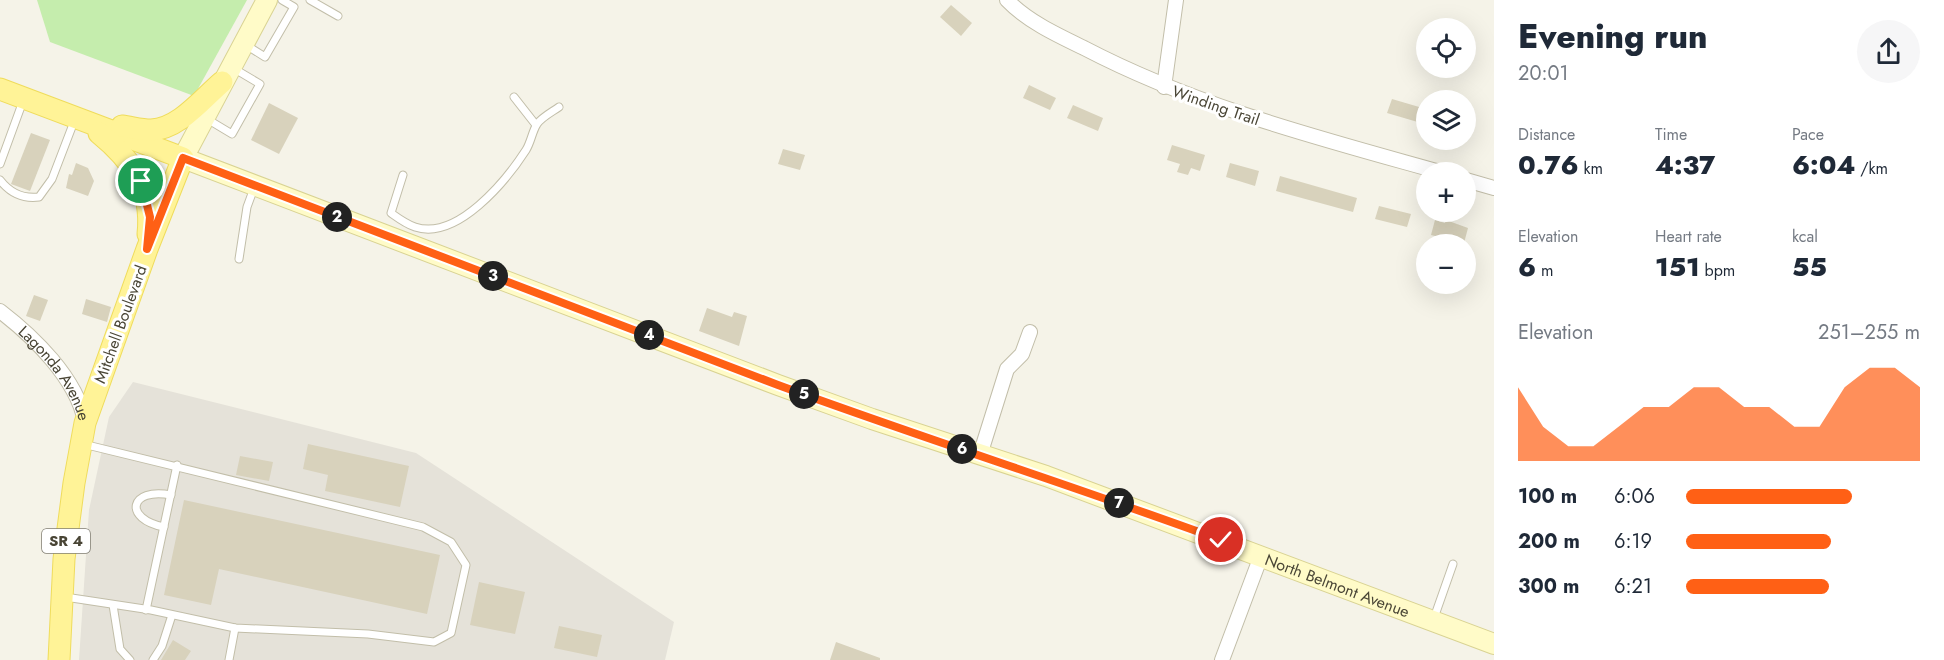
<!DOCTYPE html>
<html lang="en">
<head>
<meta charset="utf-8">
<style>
  :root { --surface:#fff; --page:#f6f6f7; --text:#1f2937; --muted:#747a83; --accent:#ff6015 }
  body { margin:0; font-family:Jost,sans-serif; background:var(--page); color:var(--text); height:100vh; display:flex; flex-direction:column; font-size:22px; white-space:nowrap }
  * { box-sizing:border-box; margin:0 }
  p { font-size:20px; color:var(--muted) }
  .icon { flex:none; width:33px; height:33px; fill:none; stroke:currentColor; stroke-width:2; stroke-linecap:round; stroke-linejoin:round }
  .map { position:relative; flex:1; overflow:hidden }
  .sheet { display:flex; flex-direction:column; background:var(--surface); width:450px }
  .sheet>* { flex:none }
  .tools { position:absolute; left:1416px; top:18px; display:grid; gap:12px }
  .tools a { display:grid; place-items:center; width:60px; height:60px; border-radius:50%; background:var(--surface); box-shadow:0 6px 24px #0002; font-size:30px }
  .pin { position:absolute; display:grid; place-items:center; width:51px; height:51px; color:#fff; margin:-26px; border:3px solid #fff; border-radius:50%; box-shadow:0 2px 6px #0007 }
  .km { position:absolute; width:30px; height:30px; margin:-15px; border-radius:50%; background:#222; color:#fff; font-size:16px; line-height:30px; text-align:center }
  .round { display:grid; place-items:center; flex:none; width:63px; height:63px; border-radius:32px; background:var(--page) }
  .overview { display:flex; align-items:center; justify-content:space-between; height:102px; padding:0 24px }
  h1 { font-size:33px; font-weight:800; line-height:45px }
  .stats { display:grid; grid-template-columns:repeat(3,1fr); gap:9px; height:102px; padding:6px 24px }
  .stats div { display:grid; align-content:center }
  .stats b { font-size:26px; font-weight:800 }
  .stats small { font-size:16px; font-weight:400 }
  .stats p { font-size:16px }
  .chart { height:168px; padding:12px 24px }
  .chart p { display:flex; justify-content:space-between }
  .chart svg { width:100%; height:108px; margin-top:6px; fill:var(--accent); opacity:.7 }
  ul { padding:0 24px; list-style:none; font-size:20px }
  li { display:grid; grid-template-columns:96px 72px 1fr; align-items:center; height:45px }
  li i { height:15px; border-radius:8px; background:var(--accent) }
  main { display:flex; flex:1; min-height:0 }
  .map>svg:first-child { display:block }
  .industrial { fill:#e5e2d9 }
  .green { fill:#c5edad }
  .building { fill:#d8d2bc }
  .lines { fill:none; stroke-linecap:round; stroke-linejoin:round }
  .lane-casing { stroke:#c2bea9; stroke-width:9 }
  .street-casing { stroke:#c2bea9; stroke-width:16 }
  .secondary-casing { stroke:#d9d393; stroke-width:22 }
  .primary-casing { stroke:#efdc5c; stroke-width:23 }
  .lane { stroke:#fff; stroke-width:7 }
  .street { stroke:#fff; stroke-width:14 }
  .secondary { stroke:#fffbc8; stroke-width:20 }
  .primary { stroke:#fff397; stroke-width:21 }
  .route-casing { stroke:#fff; stroke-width:12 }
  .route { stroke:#ff6015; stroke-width:8 }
  .labels { text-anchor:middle; stroke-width:6; stroke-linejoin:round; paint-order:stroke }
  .shield { fill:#fff; stroke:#807d72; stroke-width:1.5 }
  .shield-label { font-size:15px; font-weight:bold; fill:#494535 }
  .street-label { font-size:16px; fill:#494535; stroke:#fff }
</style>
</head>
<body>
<main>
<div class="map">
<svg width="1494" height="660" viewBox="0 0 1494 660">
  <rect width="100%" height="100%" fill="#f5f3e8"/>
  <!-- industrial -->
  <polygon class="industrial" points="133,382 416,453 674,622 665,660 79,660 89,510 109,417"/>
  <!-- green -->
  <polygon class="green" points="37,0 247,0 194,96 50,42"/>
  <!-- building -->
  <g class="building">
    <polygon points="951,5 972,23 961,36 940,17"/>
    <polygon points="1029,85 1056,98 1050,110 1023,98"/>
    <polygon points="1392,99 1426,109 1421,123 1387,113"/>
    <polygon points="269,103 298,118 279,154 251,140"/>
    <polygon points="1073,105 1103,118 1098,131 1067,118"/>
    <polygon points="31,133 50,140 30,191 11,184"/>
    <polygon points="1172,145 1205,155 1200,171 1191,168 1188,175 1177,172 1180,164 1167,160"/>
    <polygon points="783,149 805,155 800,170 778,164"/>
    <polygon points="76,163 88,168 94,181 88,196 66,188 69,174 72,175"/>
    <polygon points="1230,163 1259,171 1255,186 1226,177"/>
    <polygon points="1280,176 1357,198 1353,212 1276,191"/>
    <polygon points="1379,206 1411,214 1407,227 1375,219"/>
    <polygon points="1435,220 1445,223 1446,220 1468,228 1464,243 1431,235"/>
    <polygon points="34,295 48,300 40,321 26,316"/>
    <polygon points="86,299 111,307 107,322 82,314"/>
    <polygon points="707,308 732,317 734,312 747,316 739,346 699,331"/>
    <polygon points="308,444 409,466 400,507 325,491 328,475 303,469"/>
    <polygon points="240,456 273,462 269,481 236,475"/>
    <polygon points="184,500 440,555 427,614 219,569 211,605 164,595"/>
    <polygon points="479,582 525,592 515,634 470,625"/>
    <polygon points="559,626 602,635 597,657 554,648"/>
    <polygon points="173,640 191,651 185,660 161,660"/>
    <polygon points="836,642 880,658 880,660 830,660"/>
  </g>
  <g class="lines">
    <defs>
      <g id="lane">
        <polyline points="310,0 338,16"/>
        <polyline points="246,45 265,57 294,7 282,0"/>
        <polyline points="514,97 536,125"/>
        <polyline points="207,119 232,134 260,84 233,68"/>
        <polyline points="0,164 23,101"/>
        <path d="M 403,175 L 391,213 C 398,218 406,224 415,227 C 457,241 506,181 526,150 C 531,142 532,132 537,124 C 542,117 552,112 559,107"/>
        <path d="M 0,180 C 10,193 23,199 39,197 L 52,179 L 75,119"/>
        <polyline points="239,259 247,207 254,188"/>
        <path d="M 164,527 C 123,519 129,487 171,495"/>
        <polyline points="65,597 151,610 235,628 368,634 434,642 451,633 466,565 451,542 423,527 83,444"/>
        <polyline points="113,605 120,649 130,660"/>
        <polyline points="146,610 177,465"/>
        <polyline points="1434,618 1453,564"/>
        <polyline points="153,660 162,646 172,615"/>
        <polyline points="229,660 235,628"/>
      </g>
      <g id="street">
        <path d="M 1007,0 C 1027,21 1057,35 1084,48 C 1197,107 1319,138 1440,172"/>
        <polyline points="1164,87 1176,0"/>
        <polyline points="1466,180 1494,188"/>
        <path id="s1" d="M 0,311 C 34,337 76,378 85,421"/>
        <polyline points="980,455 1007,369 1022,354 1030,332"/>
        <polyline points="1222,660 1261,556"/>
      </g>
      <g id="secondary">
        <path id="s2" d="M 267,0 L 183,158 L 778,385 L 872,419 L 1046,476 L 1494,644"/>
      </g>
      <g id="primary">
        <polyline points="0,89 183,158 147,249 85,423 74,483 64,559 59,660"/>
        <path d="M 122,126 C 131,127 141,130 151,130 C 179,129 202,99 222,82"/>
        <path d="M 99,133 C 132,160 153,189 148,234"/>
      </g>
    </defs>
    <!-- lane casing -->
    <use href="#lane" class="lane-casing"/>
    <!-- street casing -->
    <use href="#street" class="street-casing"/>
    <!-- secondary casing -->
    <use href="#secondary" class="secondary-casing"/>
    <!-- primary casing -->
    <use href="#primary" class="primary-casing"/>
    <!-- lane -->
    <use href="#lane" class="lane"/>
    <!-- street -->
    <use href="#street" class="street"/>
    <!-- secondary -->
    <use href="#secondary" class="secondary"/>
    <!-- primary -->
    <use href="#primary" class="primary"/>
  </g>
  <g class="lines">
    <defs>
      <path id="route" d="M 141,181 L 150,217 L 147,249 L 183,158 L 778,385 C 925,439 1074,486 1221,540"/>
    </defs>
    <!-- route casing -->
    <use href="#route" class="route-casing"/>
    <!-- route -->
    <use href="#route" class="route"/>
  </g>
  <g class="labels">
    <!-- shield labels -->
    <rect class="shield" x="42" y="529" width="48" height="24" rx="4.5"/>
    <g class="shield-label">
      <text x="66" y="546">SR 4</text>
    </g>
    <!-- street labels -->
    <g class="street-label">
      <text transform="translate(1216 105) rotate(19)" y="6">Winding Trail</text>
      <text transform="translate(120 324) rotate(-70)" y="6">Mitchell Boulevard</text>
      <text dy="6" stroke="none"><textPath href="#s1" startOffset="84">Lagonda Avenue</textPath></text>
      <text dy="6" stroke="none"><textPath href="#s2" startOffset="1410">North Belmont Avenue</textPath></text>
    </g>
  </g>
</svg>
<div class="tools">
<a><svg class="icon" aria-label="locate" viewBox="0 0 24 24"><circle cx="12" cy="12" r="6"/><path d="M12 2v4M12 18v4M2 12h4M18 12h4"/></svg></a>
<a><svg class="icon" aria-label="layers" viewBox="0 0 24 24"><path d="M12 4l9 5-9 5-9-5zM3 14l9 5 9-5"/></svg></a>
<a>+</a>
<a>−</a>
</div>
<div class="pin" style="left:141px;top:181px;background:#1e9e55"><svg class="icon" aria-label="arrive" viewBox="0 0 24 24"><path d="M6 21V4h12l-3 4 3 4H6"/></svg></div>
<div class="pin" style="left:1221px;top:540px;background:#d93025"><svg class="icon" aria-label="check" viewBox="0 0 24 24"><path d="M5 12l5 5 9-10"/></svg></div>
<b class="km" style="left:337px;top:217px">2</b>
<b class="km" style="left:493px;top:276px">3</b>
<b class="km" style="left:649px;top:335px">4</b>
<b class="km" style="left:804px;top:394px">5</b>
<b class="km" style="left:962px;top:449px">6</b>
<b class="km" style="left:1119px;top:503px">7</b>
</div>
<section class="sheet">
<div class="overview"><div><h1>Evening run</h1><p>20:01</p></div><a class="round"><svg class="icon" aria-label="share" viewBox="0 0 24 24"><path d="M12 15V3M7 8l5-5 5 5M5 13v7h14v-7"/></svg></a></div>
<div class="stats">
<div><p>Distance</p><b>0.76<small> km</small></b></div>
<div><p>Time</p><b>4:37</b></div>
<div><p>Pace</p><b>6:04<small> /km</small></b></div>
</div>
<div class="stats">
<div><p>Elevation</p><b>6<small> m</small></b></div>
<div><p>Heart rate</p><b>151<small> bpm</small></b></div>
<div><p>kcal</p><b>55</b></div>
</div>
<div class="chart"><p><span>Elevation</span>251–255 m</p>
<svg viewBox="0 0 160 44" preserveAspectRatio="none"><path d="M0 44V14L10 30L20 38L30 38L40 30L50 22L60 22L70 14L80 14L90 22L100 22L110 30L120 30L130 14L140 6L150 6L160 14V44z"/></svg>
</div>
<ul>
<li><b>100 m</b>6:06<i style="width:71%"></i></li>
<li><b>200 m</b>6:19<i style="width:62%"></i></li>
<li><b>300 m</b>6:21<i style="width:61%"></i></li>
</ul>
</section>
</main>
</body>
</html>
